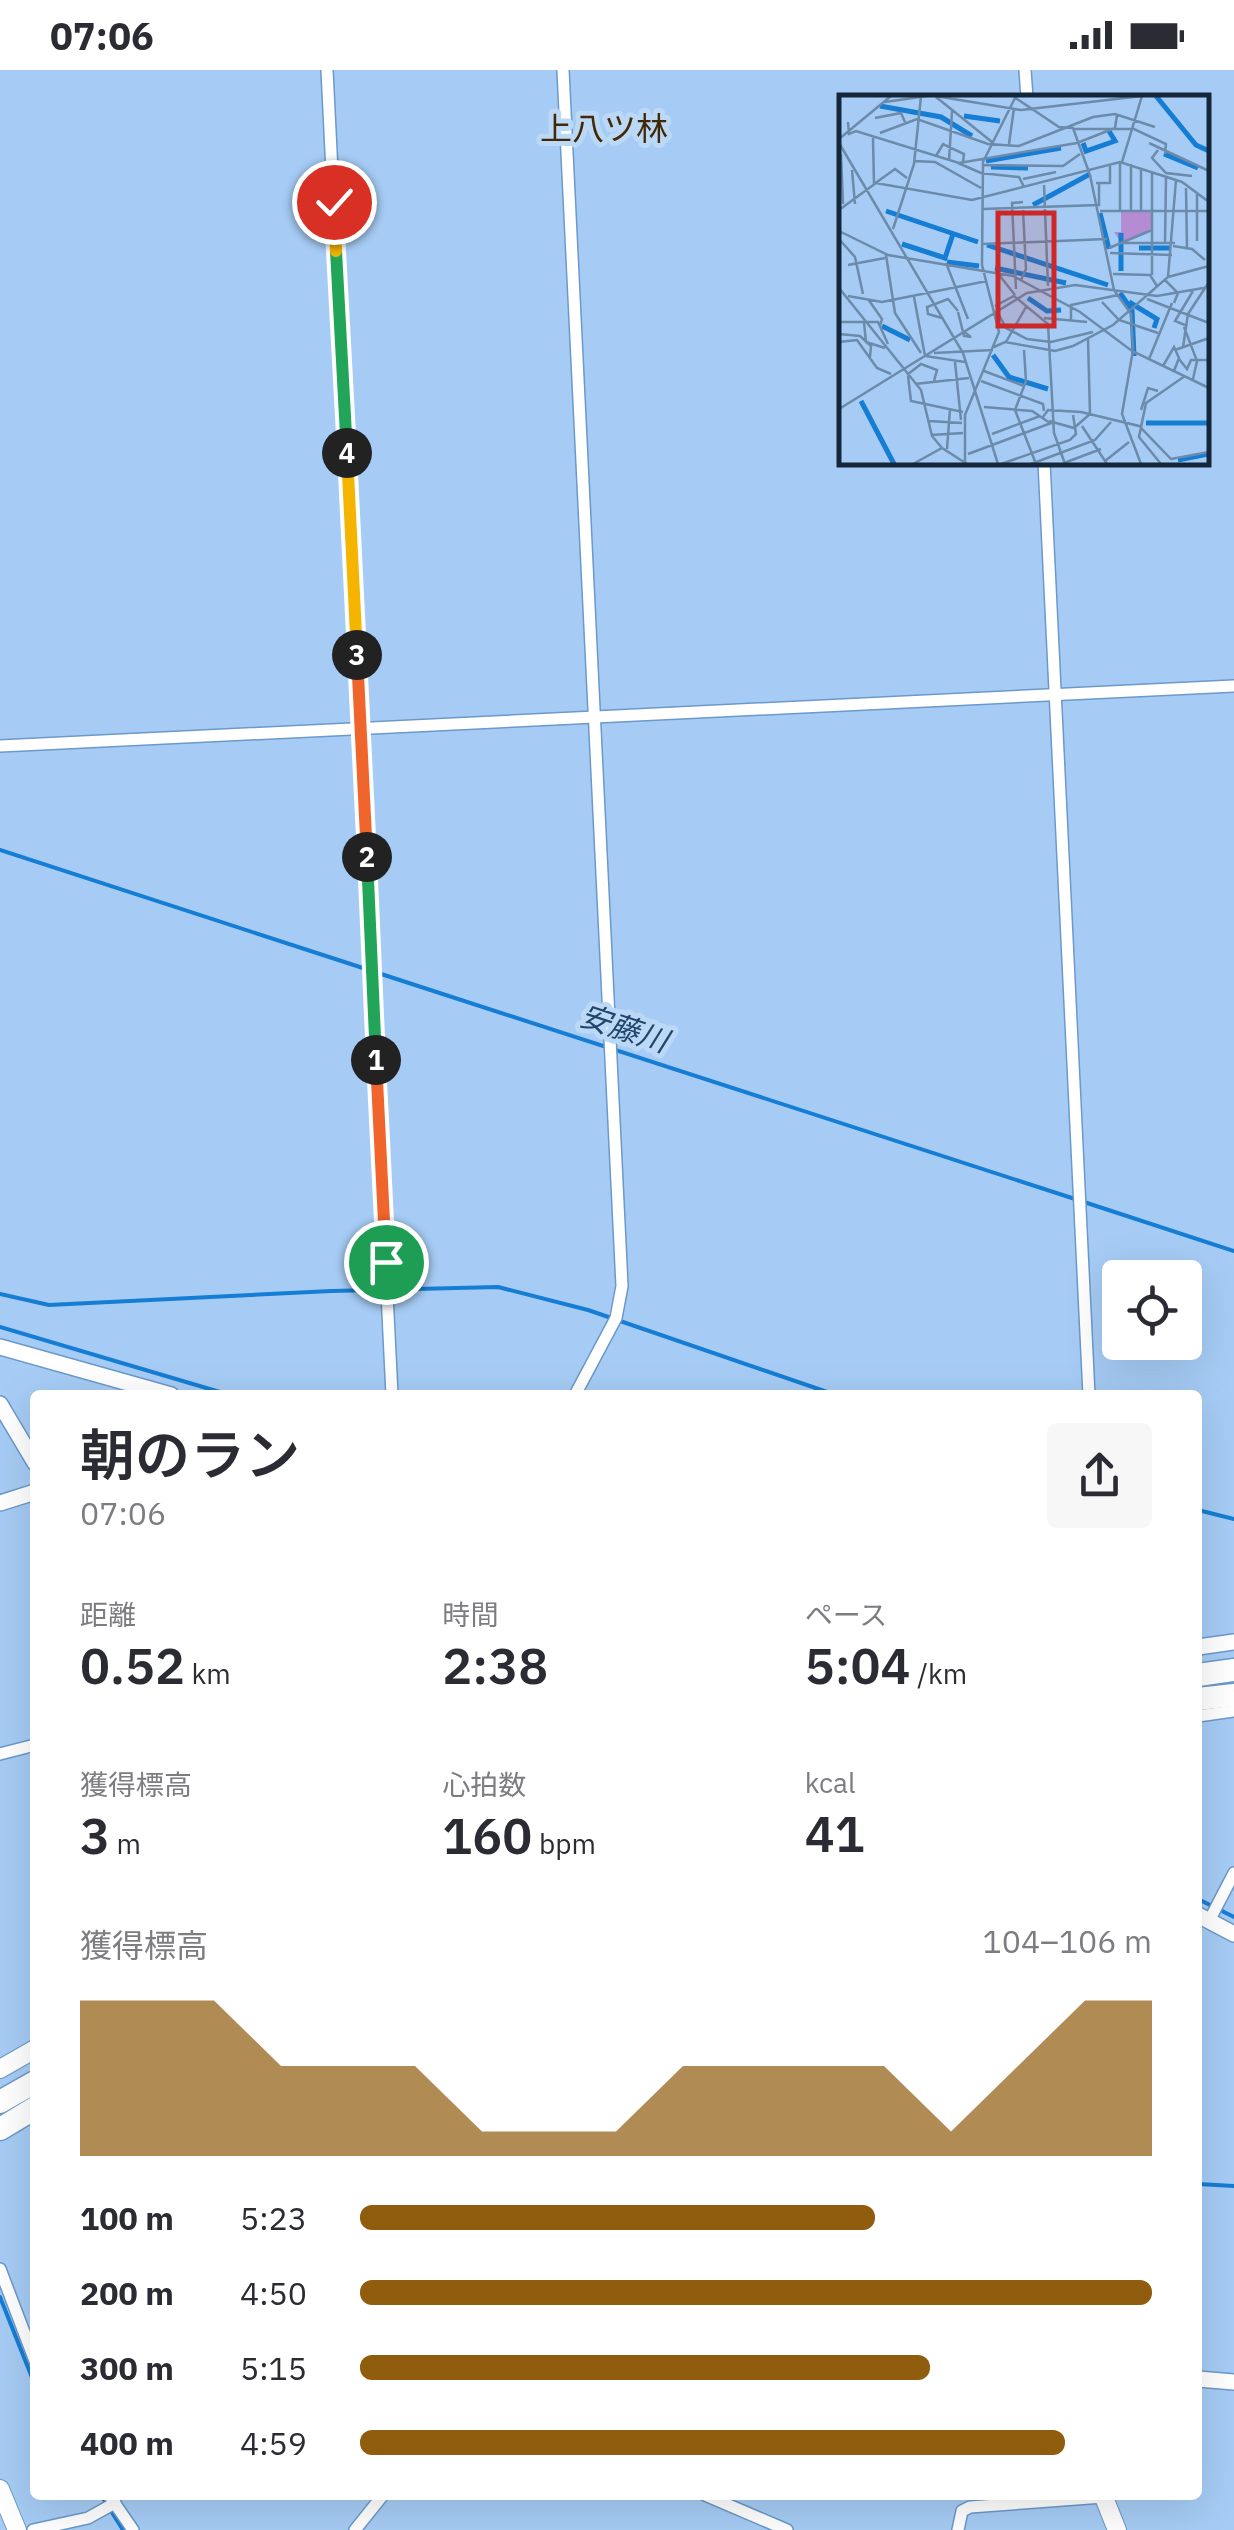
<!DOCTYPE html>
<html lang="ja">
<head>
<meta charset="utf-8">
<style>
  :root { --surface:#fff; --page:#f7f7f7; --text:#2b2b33; --muted:#7c7c81; --accent:#905c0d }
  body { margin:0; font-family:"IBM Plex Sans","Noto Sans JP",sans-serif; background:var(--page); color:var(--text); height:100vh; display:flex; flex-direction:column; font-size:38px; white-space:nowrap }
  * { box-sizing:border-box; margin:0 }
  p { font-size:32px; color:var(--muted) }
  .icon { flex:none; width:55px; height:55px; fill:none; stroke:currentColor; stroke-width:2; stroke-linecap:round; stroke-linejoin:round }
  .map { position:relative; flex:1; overflow:hidden }
  .details { position:absolute; left:30px; top:1320px; width:1172px; height:1110px; display:flex; flex-direction:column; background:var(--surface); border-radius:10px; box-shadow:0 10px 40px #0002 }
  .details>* { flex:none }
  .fabs { position:absolute; left:1102px; top:1190px; display:grid; gap:20px }
  .fabs a { display:grid; place-items:center; width:100px; height:100px; border-radius:10px; background:var(--surface); box-shadow:0 10px 40px #0002; font-size:50px }
  .pin { position:absolute; display:grid; place-items:center; width:85px; height:85px; color:#fff; margin:-42px; border:5px solid #fff; border-radius:50%; box-shadow:0 2px 10px #0007 }
  .km { position:absolute; width:50px; height:50px; margin:-25px; border-radius:50%; background:#222; color:#fff; font-size:28px; line-height:50px; text-align:center }
  .round { display:grid; place-items:center; flex:none; width:105px; height:105px; border-radius:10px; background:var(--page) }
  .head { display:flex; align-items:center; justify-content:space-between; height:170px; padding:0 50px }
  h1 { font-size:55px; font-weight:600; line-height:75px }
  .stats { display:grid; grid-template-columns:repeat(3,1fr); gap:15px; height:170px; padding:10px 50px }
  .stats div { display:grid; align-content:center }
  .stats b { font-size:50px; font-weight:600 }
  .stats small { font-size:28px; font-weight:400 }
  .stats p { font-size:28px }
  .chart { height:280px; padding:20px 50px }
  .chart p { display:flex; justify-content:space-between }
  .chart svg { width:100%; height:180px; margin-top:10px; fill:var(--accent); opacity:.7 }
  ul { padding:0 50px; list-style:none; font-size:32px }
  li { display:grid; grid-template-columns:160px 120px 1fr; align-items:center; height:75px }
  li i { height:25px; border-radius:12px; background:var(--accent) }
  .status { display:flex; justify-content:space-between; align-items:center; height:70px; padding:0 50px; background:var(--surface); direction:ltr }
  .status svg { height:28px; fill:currentColor }
  .map>svg:first-child { display:block }
  .lines { fill:none; stroke-linecap:round; stroke-linejoin:round }
  .stream { stroke:#157dd3; stroke-width:4 }
  .minor-casing { stroke:#6b99ca; stroke-width:14 }
  .tertiary-casing { stroke:#6b99ca; stroke-width:18 }
  .secondary-casing { stroke:#6b99ca; stroke-width:20 }
  .primary-casing { stroke:#6b99ca; stroke-width:20 }
  .motorway-casing { stroke:#6b99ca; stroke-width:25 }
  .minor { stroke:#fff; stroke-width:11 }
  .tertiary { stroke:#fff; stroke-width:15 }
  .secondary { stroke:#fff; stroke-width:18 }
  .primary { stroke:#fff; stroke-width:18 }
  .motorway { stroke:#fff; stroke-width:22 }
  .split-1-casing { stroke:#fff; stroke-width:20 }
  .split-2-casing { stroke:#fff; stroke-width:20 }
  .split-3-casing { stroke:#fff; stroke-width:20 }
  .split-4-casing { stroke:#fff; stroke-width:20 }
  .split-5-casing { stroke:#fff; stroke-width:20 }
  .split-6-casing { stroke:#fff; stroke-width:20 }
  .split-1 { stroke:#f0652b; stroke-width:12 }
  .split-2 { stroke:#22a559; stroke-width:12 }
  .split-3 { stroke:#f0652b; stroke-width:12 }
  .split-4 { stroke:#f5b400; stroke-width:12 }
  .split-5 { stroke:#22a559; stroke-width:12 }
  .split-6 { stroke:#f5b400; stroke-width:12 }
  .labels { text-anchor:middle; stroke-width:10; stroke-linejoin:round; paint-order:stroke }
  .water-label { font-size:30px; font-style:italic; fill:#21466a; stroke:#bbd8f7 }
  .quarter-label { font-size:32px; fill:#422906; stroke:#bbd8f7 }
  .inset-river { fill:none; stroke:#157dd3; stroke-width:5 }
  .inset-road { fill:none; stroke:#6c8aaa; stroke-width:2.5 }
  .view { fill:#cc2829; fill-opacity:0.15; stroke:#cc2829; stroke-width:5 }
  .inset-edge { fill:none; stroke:#14273a; stroke-width:5 }
</style>
</head>
<body>
<div class="status"><b>07:06</b><svg viewBox="0 0 49 12"><path d="M0 12V9h3v3zM5 12V6h3v6zM10 12V3h3v9zM15 12V0h3v12zM26 1h20v11H26zM47 4h2v5h-2z"/></svg></div>
<div class="map">
<svg width="1234" height="2460" viewBox="0 0 1234 2460">
  <rect width="100%" height="100%" fill="#a6ccf5"/>
  <g class="lines">
    <!-- stream -->
    <g class="stream">
      <polyline points="0,780 366,899"/>
      <polyline points="375,902 1075,1129"/>
      <polyline points="1084,1132 1234,1181"/>
      <polyline points="0,1224 49,1235 331,1221 498,1217 588,1240 836,1325"/>
      <polyline points="0,1257 230,1325"/>
      <polyline points="1198,1440 1234,1449"/>
      <polyline points="1198,1829 1212,1836"/>
      <polyline points="1220,1840 1234,1847"/>
      <polyline points="1198,2114 1234,2116"/>
      <polyline points="0,2227 35,2315"/>
      <polyline points="101,2425 123,2460"/>
    </g>
    <defs>
      <g id="minor">
        <polyline points="327,0 392,1325"/>
        <polyline points="563,0 622,1216 616,1248 575,1325"/>
        <polyline points="1025,0 1027,28"/>
        <polyline points="1044,392 1089,1325"/>
        <polyline points="0,676 1234,616"/>
        <polyline points="1198,1646 1234,1641"/>
        <polyline points="0,1684 35,1675"/>
        <polyline points="1209,1851 1234,1803"/>
        <polyline points="0,2199 35,2291"/>
        <polyline points="109,2425 133,2460"/>
        <polyline points="705,2425 787,2460"/>
        <polyline points="33,2460 88,2448 115,2433"/>
        <polyline points="355,2460 383,2425"/>
        <polyline points="958,2460 962,2441 970,2437 1103,2427"/>
      </g>
      <g id="tertiary">
        <polyline points="0,1277 171,1325"/>
        <polyline points="0,1334 35,1393"/>
        <polyline points="0,1433 35,1422"/>
        <polyline points="1198,1577 1234,1572"/>
        <polyline points="1198,1845 1234,1864"/>
        <polyline points="1198,2309 1234,2312"/>
      </g>
      <g id="secondary">
        <polyline points="0,1999 35,1979"/>
        <polyline points="1103,2425 1117,2460"/>
      </g>
      <polyline id="primary" points="0,2419 17,2460"/>
      <g id="motorway">
        <polyline points="1198,1605 1234,1600"/>
        <polyline points="1198,1629 1234,1625"/>
        <polyline points="0,2032 35,2012"/>
        <polyline points="0,2059 35,2038"/>
      </g>
    </defs>
    <!-- minor casing -->
    <use href="#minor" class="minor-casing"/>
    <!-- tertiary casing -->
    <use href="#tertiary" class="tertiary-casing"/>
    <!-- secondary casing -->
    <use href="#secondary" class="secondary-casing"/>
    <!-- primary casing -->
    <use href="#primary" class="primary-casing"/>
    <!-- motorway casing -->
    <use href="#motorway" class="motorway-casing"/>
    <!-- minor -->
    <use href="#minor" class="minor"/>
    <!-- tertiary -->
    <use href="#tertiary" class="tertiary"/>
    <!-- secondary -->
    <use href="#secondary" class="secondary"/>
    <!-- primary -->
    <use href="#primary" class="primary"/>
    <!-- motorway -->
    <use href="#motorway" class="motorway"/>
  </g>
  <g class="lines">
    <defs>
      <polyline id="split-1" points="376,990 386,1192"/>
      <polyline id="split-2" points="367,787 376,990"/>
      <polyline id="split-3" points="357,585 367,787"/>
      <polyline id="split-4" points="347,383 357,585"/>
      <polyline id="split-5" points="336,181 347,383"/>
      <polyline id="split-6" points="334,132 336,181"/>
    </defs>
    <!-- split-1 casing -->
    <use href="#split-1" class="split-1-casing"/>
    <!-- split-2 casing -->
    <use href="#split-2" class="split-2-casing"/>
    <!-- split-3 casing -->
    <use href="#split-3" class="split-3-casing"/>
    <!-- split-4 casing -->
    <use href="#split-4" class="split-4-casing"/>
    <!-- split-5 casing -->
    <use href="#split-5" class="split-5-casing"/>
    <!-- split-6 casing -->
    <use href="#split-6" class="split-6-casing"/>
    <!-- split-1 -->
    <use href="#split-1" class="split-1"/>
    <!-- split-2 -->
    <use href="#split-2" class="split-2"/>
    <!-- split-3 -->
    <use href="#split-3" class="split-3"/>
    <!-- split-4 -->
    <use href="#split-4" class="split-4"/>
    <!-- split-5 -->
    <use href="#split-5" class="split-5"/>
    <!-- split-6 -->
    <use href="#split-6" class="split-6"/>
  </g>
  <g class="labels">
    <!-- water labels -->
    <g class="water-label">
      <text transform="translate(624 959) rotate(18)" y="10">安藤川</text>
    </g>
    <!-- quarter labels -->
    <g class="quarter-label">
      <text x="604" y="70">上八ツ林</text>
    </g>
  </g>
  <!-- overview -->
  <g transform="translate(839 25)">
    <rect width="370" height="370" fill="#a6ccf5"/>
    <path d="M 282,117 L 312,117 L 312,135 L 282,147 L 275,137 L 282,137 Z" fill="#b58bd3"/>
    <path class="inset-river" d="M 317,1 L 357,50 L 370,56M 41,11 L 102,22 L 133,41M 125,21 L 161,26M 244,48 L 247,56 L 276,46 L 270,36M 325,59 L 359,73M 147,66 L 222,53M 152,72 L 189,73M 194,110 L 251,79M 47,116 L 139,147M 261,118 L 270,154M 63,149 L 106,163 L 114,139M 148,150 L 269,190M 300,153 L 331,153M 108,167 L 140,171M 156,173 L 227,188M 282,176 L 282,138M 281,198 L 293,215 L 295,261M 189,203 L 208,216 L 222,215M 290,207 L 318,224 L 315,233M 43,231 L 71,245M 154,260 L 170,282 L 209,294M 22,306 L 55,369M 307,328 L 370,328M 339,365 L 369,359"/>
    <path class="inset-road" d="M 96,1 L 182,15 L 303,1M 97,2 L 153,47M 175,2 L 220,32 L 234,33 L 251,80 L 275,195 L 292,219 L 294,255 L 283,319 L 302,369M 46,7 L 88,1M 36,23 L 62,18 L 66,27M 9,27 L 10,39 L 17,36 L 120,68 L 238,48 L 276,33 L 278,20M 234,34 L 295,34 L 327,49 L 326,59M 41,38 L 78,24 L 149,49 L 180,51 L 254,22 L 276,19 L 316,32M 34,43 L 35,89 L 56,74 L 68,83M 0,44 L 52,1M 0,48 L 124,258 L 159,369M 310,48 L 370,76M 170,49 L 175,13M 319,55 L 313,63 L 327,78 L 353,81M 2,59 L 4,109M 97,61 L 104,49 L 125,59 L 124,67M 75,66 L 96,67 L 142,93M 110,66 L 113,16M 283,67 L 303,1M 119,68 L 142,78 L 180,82 L 185,92M 144,70 L 224,71 L 241,59M 13,75 L 16,109M 184,84 L 217,77M 257,88 L 271,88 L 271,69M 205,90 L 209,191M 347,93 L 348,154M 144,114 L 260,110 L 260,88M 0,115 L 37,88 L 133,105 L 281,67 L 343,87 L 370,107M 261,116 L 370,116M 281,116 L 281,67M 292,116 L 292,69M 302,116 L 302,74M 54,134 L 75,69 L 82,1M 0,136 L 49,160 L 174,181 L 241,217 L 293,256 L 370,293M 0,144 L 16,162 L 24,199M 358,146 L 358,99M 283,148 L 336,148M 326,148 L 327,82M 144,149 L 268,144M 334,151 L 353,154 L 366,165M 270,153 L 313,135M 271,158 L 333,160M 47,160 L 56,218 L 82,258M 107,168 L 129,224M 9,170 L 46,163M 157,176 L 176,200M 274,179 L 311,180 L 318,191M 313,180 L 313,77M 329,182 L 370,171M 325,184 L 339,198 L 335,208M 182,185 L 187,174 L 184,115M 0,193 L 82,295 L 93,341 L 103,353M 177,194 L 173,108 L 184,107M 9,201 L 43,207 L 148,186M 75,202 L 86,261 L 126,267M 29,204 L 43,224 L 41,231M 308,204 L 370,228M 263,207 L 280,225 L 319,238M 156,211 L 175,201 L 209,229 L 215,338 L 226,369M 119,217 L 125,241 L 132,242 L 124,236M 159,218 L 167,233 L 188,244 L 212,247 L 254,237M 103,223 L 89,219 L 88,212 L 109,204 L 119,216M 205,223 L 248,227M 232,225 L 232,210 L 279,200M 0,227 L 39,227 L 49,249M 25,228 L 27,247 L 46,253M 346,230 L 336,226 L 354,196M 345,232 L 358,266 L 354,284M 0,239 L 21,241 L 32,251 L 31,262M 0,247 L 18,245 L 38,273 L 52,279M 167,247 L 187,212M 155,252 L 166,247 L 216,256 L 234,251 L 274,230 L 329,182 L 337,85M 344,252 L 349,219 L 370,187M 185,255 L 187,286 L 176,315 L 197,369M 336,255 L 370,243M 95,258 L 154,255M 310,264 L 333,208M 340,264 L 348,274 L 352,265 L 370,265M 116,267 L 122,325M 324,271 L 335,252 L 340,263 L 335,276M 145,276 L 185,291M 68,280 L 82,269 L 98,275 L 95,286M 69,281 L 72,306 L 124,317M 142,286 L 204,309 L 205,316M 76,289 L 130,283M 145,312 L 193,316 L 211,328M 0,314 L 188,198 L 236,190 L 318,201 L 370,192M 302,315 L 309,293 L 319,296M 204,322 L 209,315 L 242,317 L 300,331 L 332,364 L 370,357M 90,326 L 123,328M 210,326 L 235,333 L 251,319 L 249,244M 243,331 L 268,369M 153,339 L 201,321M 92,340 L 124,338M 108,354 L 111,314M 129,359 L 215,327M 266,366 L 290,347M 126,367 L 126,320 L 160,237 L 143,170 L 144,67 L 177,1M 225,368 L 262,354M 74,369 L 103,353 L 128,369M 162,369 L 231,345 L 237,339 L 234,320M 192,369 L 256,345 L 272,327M 322,369 L 300,342 L 307,308 L 346,281"/>
    <path class="view" d="M 159,118 L 215,118 L 215,231 L 159,231 Z"/>
    <rect width="370" height="370" class="inset-edge"/>
  </g>
</svg>
<div class="fabs">
<a><svg class="icon" aria-label="locate" viewBox="0 0 24 24"><circle cx="12" cy="12" r="6"/><path d="M12 2v4M12 18v4M2 12h4M18 12h4"/></svg></a>
</div>
<div class="pin" style="left:386px;top:1192px;background:#1e9e55"><svg class="icon" aria-label="arrive" viewBox="0 0 24 24"><path d="M6 21V4h12l-3 4 3 4H6"/></svg></div>
<div class="pin" style="left:334px;top:132px;background:#d93025"><svg class="icon" aria-label="check" viewBox="0 0 24 24"><path d="M5 12l5 5 9-10"/></svg></div>
<b class="km" style="left:376px;top:990px">1</b>
<b class="km" style="left:367px;top:787px">2</b>
<b class="km" style="left:357px;top:585px">3</b>
<b class="km" style="left:347px;top:383px">4</b>
<section class="details">
<div class="head"><div><h1>朝のラン</h1><p>07:06</p></div><a class="round"><svg class="icon" aria-label="share" viewBox="0 0 24 24"><path d="M12 15V3M7 8l5-5 5 5M5 13v7h14v-7"/></svg></a></div>
<div class="stats">
<div><p>距離</p><b>0.52<small> km</small></b></div>
<div><p>時間</p><b>2:38</b></div>
<div><p>ペース</p><b>5:04<small> /km</small></b></div>
</div>
<div class="stats">
<div><p>獲得標高</p><b>3<small> m</small></b></div>
<div><p>心拍数</p><b>160<small> bpm</small></b></div>
<div><p>kcal</p><b>41</b></div>
</div>
<div class="chart"><p><span>獲得標高</span>104–106 m</p>
<svg viewBox="0 0 160 44" preserveAspectRatio="none"><path d="M0 44V6L10 6L20 6L30 22L40 22L50 22L60 38L70 38L80 38L90 22L100 22L110 22L120 22L130 38L140 22L150 6L160 6V44z"/></svg>
</div>
<ul>
<li><b>100 m</b>5:23<i style="width:65%"></i></li>
<li><b>200 m</b>4:50<i style="width:100%"></i></li>
<li><b>300 m</b>5:15<i style="width:72%"></i></li>
<li><b>400 m</b>4:59<i style="width:89%"></i></li>
</ul>
</section>
</div>
</body>
</html>
